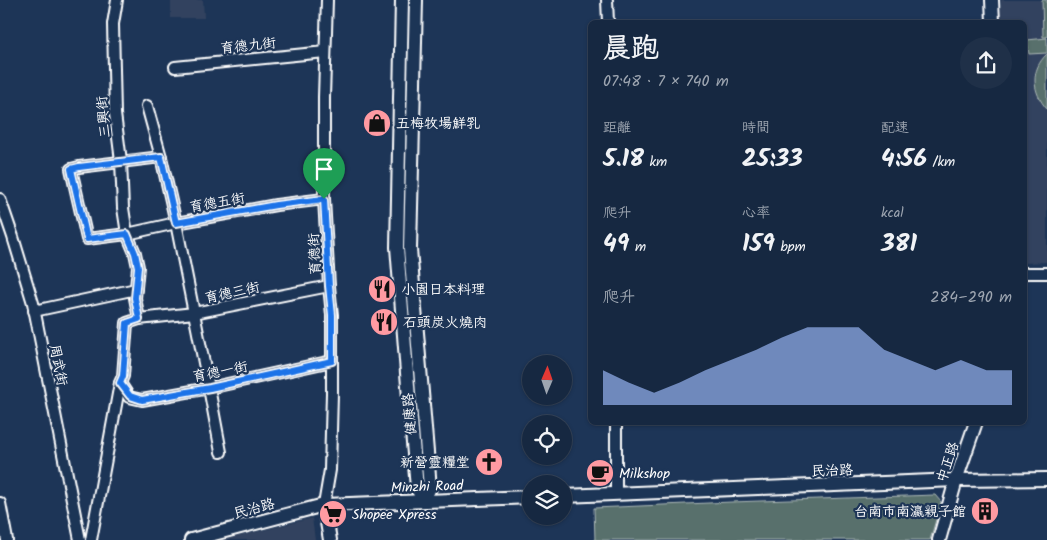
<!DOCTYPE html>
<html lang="zh-TW">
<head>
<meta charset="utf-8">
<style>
  :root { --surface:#162841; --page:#1f3048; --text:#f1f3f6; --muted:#9ea6b1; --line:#35445a; --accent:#95b2f1 }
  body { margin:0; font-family:Kalam,"LXGW WenKai TC",sans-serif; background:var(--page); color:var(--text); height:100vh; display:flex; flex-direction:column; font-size:19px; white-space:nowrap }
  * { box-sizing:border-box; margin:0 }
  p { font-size:16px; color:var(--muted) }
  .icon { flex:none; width:28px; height:28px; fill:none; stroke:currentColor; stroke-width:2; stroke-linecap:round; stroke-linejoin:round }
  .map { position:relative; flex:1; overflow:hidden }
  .sheet { position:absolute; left:588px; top:20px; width:439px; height:405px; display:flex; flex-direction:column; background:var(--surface); border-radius:8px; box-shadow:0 1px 4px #0004,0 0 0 1px var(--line) }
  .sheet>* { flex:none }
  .needle { width:32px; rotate:2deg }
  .fabs { position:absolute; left:522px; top:355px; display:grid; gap:10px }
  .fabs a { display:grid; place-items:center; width:50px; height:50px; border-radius:50%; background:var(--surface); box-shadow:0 1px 4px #0004,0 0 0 1px var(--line); font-size:25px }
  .pin { position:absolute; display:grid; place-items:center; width:42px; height:42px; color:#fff; margin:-51px -21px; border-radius:50% 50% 50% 0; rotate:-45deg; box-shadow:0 0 5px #0007 }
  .pin .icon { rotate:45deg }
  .round { display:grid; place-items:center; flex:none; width:52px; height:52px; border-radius:26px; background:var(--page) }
  .head { display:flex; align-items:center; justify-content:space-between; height:85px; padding:0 15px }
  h1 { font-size:28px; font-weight:700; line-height:38px }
  .figures { display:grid; grid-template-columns:repeat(3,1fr); gap:8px; height:85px; padding:5px 15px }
  .figures div { display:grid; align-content:center }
  .figures b { font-size:25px; font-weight:700 }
  .figures small { font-size:14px; font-weight:400 }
  .figures p { font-size:14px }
  .chart { height:140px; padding:10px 15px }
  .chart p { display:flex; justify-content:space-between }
  .chart svg { width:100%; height:90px; margin-top:5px; fill:var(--accent); opacity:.7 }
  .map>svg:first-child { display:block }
  .built { fill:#33435e }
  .green { fill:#58706c; stroke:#acb8b6 }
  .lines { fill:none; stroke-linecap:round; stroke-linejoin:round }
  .minor-casing { stroke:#fff; stroke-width:14 }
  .tertiary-casing { stroke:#fff; stroke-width:16 }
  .minor { stroke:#1d3557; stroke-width:10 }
  .tertiary { stroke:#1d3557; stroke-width:12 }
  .route-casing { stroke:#fff; stroke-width:10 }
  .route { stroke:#1a73e8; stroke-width:6 }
  .labels { text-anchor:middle; stroke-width:4.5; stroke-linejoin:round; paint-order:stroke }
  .street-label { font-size:14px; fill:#fff; stroke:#1d3557 }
  .poi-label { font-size:14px; fill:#fff; stroke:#1d3557; text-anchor:start }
</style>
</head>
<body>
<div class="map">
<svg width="1047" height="540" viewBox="0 0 1047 540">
  <rect width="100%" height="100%" fill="#1d3557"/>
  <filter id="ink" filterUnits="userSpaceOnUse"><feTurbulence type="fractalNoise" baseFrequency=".02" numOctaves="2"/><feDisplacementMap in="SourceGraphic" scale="10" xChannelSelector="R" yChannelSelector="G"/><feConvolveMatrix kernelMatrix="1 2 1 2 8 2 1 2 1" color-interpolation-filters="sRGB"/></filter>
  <g filter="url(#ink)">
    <!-- built -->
    <g class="built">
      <polygon points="171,0 203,0 204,18 171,18"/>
      <polygon points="1001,0 1047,0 1047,262 1024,263 1024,22 1001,22"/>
      <polygon points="312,518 315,540 222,540"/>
    </g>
    <!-- green -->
    <g class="green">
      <polygon points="1042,0 1047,0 1047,37 1043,37"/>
      <polygon points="1047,38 1047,53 1029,54 1027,40"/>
      <path d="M 1047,54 L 1047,109 C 1032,92 1030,70 1047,54 Z"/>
      <polygon points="935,495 941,502 930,540 595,540 594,508 732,502"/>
    </g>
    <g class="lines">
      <defs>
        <g id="minor">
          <polyline points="607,0 608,22"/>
          <polyline points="175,67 325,52"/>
          <polyline points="147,106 161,157 176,223 209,388 221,452"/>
          <polyline points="161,157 79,167 71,169 87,239 127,234 176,223 276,205 324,199"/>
          <polyline points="0,199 13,237 33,303 80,540"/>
          <polyline points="1024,273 1047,273"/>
          <polyline points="34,311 136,289"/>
          <polyline points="139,319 194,313 329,286"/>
          <polyline points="120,383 129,397 142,400 209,388 332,361"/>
          <polyline points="616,422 616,494"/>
          <polyline points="0,503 7,540"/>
          <polyline points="324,505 330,470 332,393 332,315 329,286 324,199 324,97 327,0"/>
          <polyline points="91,540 120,383 123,376 127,323 139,319 135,298 138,267 135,253 127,234 123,208 121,161 115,114 113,24 117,0"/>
        </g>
        <g id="tertiary">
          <polyline points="402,0 397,247 409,398 417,488 423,501"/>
          <polyline points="416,0 410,249 430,488 423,501"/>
          <polyline points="992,0 993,22"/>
          <polyline points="564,496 956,480 1047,479"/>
          <polyline points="324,505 330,540"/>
          <polyline points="191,540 324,505 531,497"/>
          <polyline points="939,540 956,480 976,422"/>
        </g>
      </defs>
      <!-- minor casing -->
      <use href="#minor" class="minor-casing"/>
      <!-- tertiary casing -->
      <use href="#tertiary" class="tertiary-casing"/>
      <!-- minor -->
      <use href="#minor" class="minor"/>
      <!-- tertiary -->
      <use href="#tertiary" class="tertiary"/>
    </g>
  </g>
  <g class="lines" filter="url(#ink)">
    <defs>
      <polygon id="route" points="161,157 176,223 276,205 324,199 329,286 332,315 332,361 210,388 142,400 130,396 120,383 123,376 127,323 139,319 135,298 138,267 135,253 127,234 87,239 71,169 79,167"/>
    </defs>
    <!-- route casing -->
    <use href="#route" class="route-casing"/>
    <!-- route -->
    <use href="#route" class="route"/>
  </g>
  <!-- icons -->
  <defs>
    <symbol id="shop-disc" viewBox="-11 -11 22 22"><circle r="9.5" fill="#ff9aa2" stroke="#1d3557"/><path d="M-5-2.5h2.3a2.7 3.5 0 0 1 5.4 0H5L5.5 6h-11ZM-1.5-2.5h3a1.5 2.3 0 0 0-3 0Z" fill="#111"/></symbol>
    <symbol id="restaurant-disc" viewBox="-11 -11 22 22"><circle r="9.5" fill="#ff9aa2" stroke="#1d3557"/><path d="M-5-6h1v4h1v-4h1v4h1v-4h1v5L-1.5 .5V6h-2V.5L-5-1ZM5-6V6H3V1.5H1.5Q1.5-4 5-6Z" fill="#111"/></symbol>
    <symbol id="church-disc" viewBox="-11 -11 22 22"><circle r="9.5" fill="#ff9aa2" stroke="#1d3557"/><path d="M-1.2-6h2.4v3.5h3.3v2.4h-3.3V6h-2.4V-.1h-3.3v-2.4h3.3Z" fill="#111"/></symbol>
    <symbol id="cafe-disc" viewBox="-11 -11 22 22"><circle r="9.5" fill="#ff9aa2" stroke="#1d3557"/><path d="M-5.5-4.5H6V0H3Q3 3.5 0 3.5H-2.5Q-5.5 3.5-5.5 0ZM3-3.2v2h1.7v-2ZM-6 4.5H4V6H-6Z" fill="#111"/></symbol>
    <symbol id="building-disc" viewBox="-11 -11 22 22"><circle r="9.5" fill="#ff9aa2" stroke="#1d3557"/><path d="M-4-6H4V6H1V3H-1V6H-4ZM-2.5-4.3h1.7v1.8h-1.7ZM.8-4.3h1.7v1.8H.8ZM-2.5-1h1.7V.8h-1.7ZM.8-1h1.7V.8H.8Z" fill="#111"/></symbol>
    <symbol id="supermarket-disc" viewBox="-11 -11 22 22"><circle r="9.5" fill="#ff9aa2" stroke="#1d3557"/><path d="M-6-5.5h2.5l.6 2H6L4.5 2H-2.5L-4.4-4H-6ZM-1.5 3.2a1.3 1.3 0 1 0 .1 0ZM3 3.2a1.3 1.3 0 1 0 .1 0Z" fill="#111"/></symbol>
  </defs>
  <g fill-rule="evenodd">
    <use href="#shop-disc" x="361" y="107" width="32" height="32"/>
    <use href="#restaurant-disc" x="366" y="273" width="32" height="32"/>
    <use href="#restaurant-disc" x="368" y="306" width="32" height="32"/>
    <use href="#church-disc" x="473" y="446" width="32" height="32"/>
    <use href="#cafe-disc" x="584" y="457" width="32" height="32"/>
    <use href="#building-disc" x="969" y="495" width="32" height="32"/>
    <use href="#supermarket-disc" x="317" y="498" width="32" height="32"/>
  </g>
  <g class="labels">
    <!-- street labels -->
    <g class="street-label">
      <text transform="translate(248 45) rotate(-6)" y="5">育德九街</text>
      <text transform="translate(103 117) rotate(-95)" y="5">三興街</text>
      <text transform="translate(217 202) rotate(-10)" y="5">育德五街</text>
      <text transform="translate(314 254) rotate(-93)" y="5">育德街</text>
      <text transform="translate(232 292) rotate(-12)" y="5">育德三街</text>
      <text transform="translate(59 365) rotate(79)" y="5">周武街</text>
      <text transform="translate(220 371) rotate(-11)" y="5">育德一街</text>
      <text transform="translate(409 414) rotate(-95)" y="5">健康路</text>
      <text transform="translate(947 462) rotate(-71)" y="5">中正路</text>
      <text transform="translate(832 470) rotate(-2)" y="5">民治路</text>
      <text transform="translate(427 486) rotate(-2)" y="5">Minzhi Road</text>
      <text transform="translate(254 508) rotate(-15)" y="5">民治路</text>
    </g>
    <!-- poi labels -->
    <g class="poi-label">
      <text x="396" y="128">五梅牧場鮮乳</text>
      <text x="401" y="294">小園日本料理</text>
      <text x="403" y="327">石頭炭火燒肉</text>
      <text x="470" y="467" text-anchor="end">新營靈糧堂</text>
      <text x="619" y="478">Milkshop</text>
      <text x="966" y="516" text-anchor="end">台南市南瀛親子館</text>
      <text x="352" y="519">Shopee Xpress</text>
    </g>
  </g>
</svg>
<div class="fabs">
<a><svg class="needle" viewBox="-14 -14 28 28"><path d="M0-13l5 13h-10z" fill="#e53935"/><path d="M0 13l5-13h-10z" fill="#9ea6b1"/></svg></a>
<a><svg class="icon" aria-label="locate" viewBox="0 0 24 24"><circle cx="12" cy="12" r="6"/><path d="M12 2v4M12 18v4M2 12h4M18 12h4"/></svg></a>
<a><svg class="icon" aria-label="layers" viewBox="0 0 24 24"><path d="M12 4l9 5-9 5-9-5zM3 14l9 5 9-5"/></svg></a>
</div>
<div class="pin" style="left:324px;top:199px;background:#1e9e55"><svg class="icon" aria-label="arrive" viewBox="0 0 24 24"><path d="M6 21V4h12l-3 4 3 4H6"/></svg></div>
<section class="sheet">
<div class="head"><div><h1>晨跑</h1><p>07:48 · 7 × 740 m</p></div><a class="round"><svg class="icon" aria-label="share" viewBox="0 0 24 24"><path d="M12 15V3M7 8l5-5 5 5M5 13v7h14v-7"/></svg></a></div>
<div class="figures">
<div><p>距離</p><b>5.18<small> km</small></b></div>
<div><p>時間</p><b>25:33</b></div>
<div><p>配速</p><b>4:56<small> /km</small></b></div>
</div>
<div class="figures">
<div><p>爬升</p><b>49<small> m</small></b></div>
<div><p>心率</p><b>159<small> bpm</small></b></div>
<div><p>kcal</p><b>381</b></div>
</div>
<div class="chart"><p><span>爬升</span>284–290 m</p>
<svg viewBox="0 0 160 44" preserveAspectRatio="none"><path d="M0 44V27L10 33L20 38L30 33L40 27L50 22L60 17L70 11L80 6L90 6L100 6L110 17L120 22L130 27L140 22L150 27L160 27V44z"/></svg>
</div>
</section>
</div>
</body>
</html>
